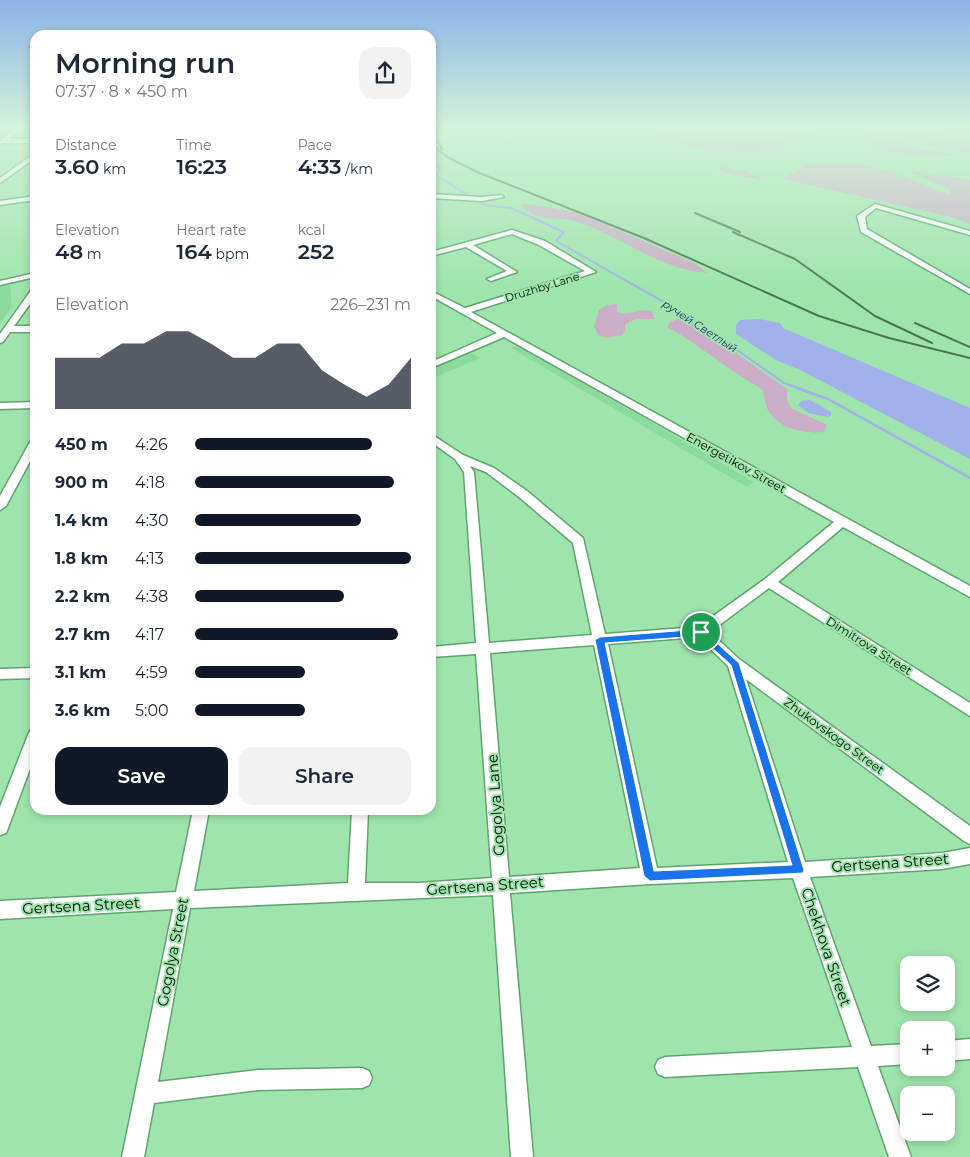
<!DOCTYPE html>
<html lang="en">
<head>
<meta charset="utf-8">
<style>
  :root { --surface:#fff; --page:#f2f2f3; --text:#1f2937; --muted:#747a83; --accent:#111827 }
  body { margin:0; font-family:Montserrat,sans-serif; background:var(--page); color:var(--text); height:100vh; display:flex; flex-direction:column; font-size:19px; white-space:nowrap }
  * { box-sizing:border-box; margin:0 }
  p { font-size:16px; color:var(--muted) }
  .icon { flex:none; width:28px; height:28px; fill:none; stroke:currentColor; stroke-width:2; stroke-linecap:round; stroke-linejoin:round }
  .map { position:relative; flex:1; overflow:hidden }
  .details { position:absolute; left:30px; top:30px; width:406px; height:785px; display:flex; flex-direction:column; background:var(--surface); border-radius:15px; box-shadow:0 2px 8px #0003 }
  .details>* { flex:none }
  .tools { position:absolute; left:900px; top:956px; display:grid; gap:10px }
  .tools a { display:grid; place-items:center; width:55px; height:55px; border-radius:10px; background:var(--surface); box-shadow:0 2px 8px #0003; font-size:25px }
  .pin { position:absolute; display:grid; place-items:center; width:42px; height:42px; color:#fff; margin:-21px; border:2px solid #fff; border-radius:50%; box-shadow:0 1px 5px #0007 }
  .round { display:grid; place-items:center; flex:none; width:52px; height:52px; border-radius:15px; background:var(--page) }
  .headline { display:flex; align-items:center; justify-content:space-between; height:85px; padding:0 25px }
  h1 { font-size:28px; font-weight:600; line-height:38px }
  .metrics { display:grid; grid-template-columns:repeat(3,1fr); gap:8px; height:85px; padding:5px 25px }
  .metrics div { display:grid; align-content:center }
  .metrics b { font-size:21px; font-weight:600 }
  .metrics small { font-size:14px; font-weight:400 }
  .metrics p { font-size:14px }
  .chart { height:140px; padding:10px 25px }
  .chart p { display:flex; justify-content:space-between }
  .chart svg { width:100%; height:90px; margin-top:5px; fill:var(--accent); opacity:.7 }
  .cta { display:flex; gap:10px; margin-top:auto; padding:10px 25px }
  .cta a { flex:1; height:58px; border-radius:15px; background:var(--accent); color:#fff; font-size:20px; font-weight:600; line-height:58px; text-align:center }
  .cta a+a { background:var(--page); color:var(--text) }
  ul { padding:0 25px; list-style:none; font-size:16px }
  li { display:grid; grid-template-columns:80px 60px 1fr; align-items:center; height:38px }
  li i { height:12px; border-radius:6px; background:var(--accent) }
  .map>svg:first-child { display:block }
  .built { fill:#8dda9e }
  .green { fill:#cbadc7 }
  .water { fill:#a0b2e9 }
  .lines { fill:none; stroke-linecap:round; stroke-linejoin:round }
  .stream-far1 { stroke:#a0b2e9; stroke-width:2 }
  .stream { stroke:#a0b2e9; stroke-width:2.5 }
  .minor-casing { stroke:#60a470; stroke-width:3 }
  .minor { fill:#fff; fill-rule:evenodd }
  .rail { stroke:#4a7652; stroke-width:2 }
  .route { fill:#1a73e8; stroke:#fff; fill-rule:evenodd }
  .labels { text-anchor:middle; stroke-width:4; stroke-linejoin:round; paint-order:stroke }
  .far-street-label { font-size:11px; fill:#001403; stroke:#9ee4ac }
  .far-water-label { font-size:11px; font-style:italic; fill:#243272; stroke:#9ee4ac }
  .street-label { font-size:12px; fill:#001403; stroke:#9ee4ac }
  .near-street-label { font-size:15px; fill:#001403; stroke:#9ee4ac }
</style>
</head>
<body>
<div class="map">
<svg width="970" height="1157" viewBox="0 0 970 1157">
  <rect width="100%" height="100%" fill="#9ee4ac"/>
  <!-- built -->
  <g class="built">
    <polygon points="6,285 10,286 12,307 0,323 0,286"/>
    <polygon points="518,345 754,482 747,487 511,348"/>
    <polygon points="470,352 480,358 431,379 431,367"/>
  </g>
  <!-- green -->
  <g class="green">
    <path d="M 649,127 L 839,127 L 828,132 L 819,131 L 813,136 L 787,143 L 787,146 C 767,157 698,150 675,144 C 666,141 657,133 649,127 Z"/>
    <path d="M 880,127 L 959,127 L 951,133 L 936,134 L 951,139 L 970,140 L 970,153 L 926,146 L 920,142 L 908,141 L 919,148 L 954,155 C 921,160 887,154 856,139 Z"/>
    <polygon points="809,164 859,164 896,174 950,195 950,190 907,170 970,180 970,224 952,217 782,179"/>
    <polygon points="723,167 746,171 764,180 728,174 717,170"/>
    <path d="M 528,204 L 577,212 L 694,263 L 708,273 C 657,269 622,236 575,221 C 557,216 536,222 521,205 Z"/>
    <path d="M 617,304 L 617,312 C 630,317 640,308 652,311 L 655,319 L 636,319 L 625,324 L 625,330 L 622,335 L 606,338 L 598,335 L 594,327 L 599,310 L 608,305 Z"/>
    <path d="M 681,318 L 693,323 L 787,389 L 787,400 L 791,408 L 827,425 L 823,432 C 805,434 780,429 769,412 C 765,406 765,395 762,389 C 728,370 700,345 667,327 L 670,322 Z"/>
  </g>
  <!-- water -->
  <g class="water">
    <polygon points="759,319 780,323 783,328 970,408 970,459 800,370 776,360 736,334 736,325 740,320"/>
    <polygon points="810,400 831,412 831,415 828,417 808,413 798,405 801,401"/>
  </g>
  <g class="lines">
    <!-- stream-far1 -->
    <polyline class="stream-far1" points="431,161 440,168 436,175 484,205 511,208 564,232 556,241 692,318 784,383 801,389"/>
    <!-- stream -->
    <polyline class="stream" points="797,388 828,399 970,478"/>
    <defs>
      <g id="minor">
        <polygon points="17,127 24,127 9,139 35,139 35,143 0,143 0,141"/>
        <polygon points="35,153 35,158 0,183 0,178"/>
        <polygon points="431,194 482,197 501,195 504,197 482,201 431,198"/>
        <polygon points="35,196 35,200 0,205 0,201"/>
        <polygon points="875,204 970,231 970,235 876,208 865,217 867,229 970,289 970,294 861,232 857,216"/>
        <path d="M 512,230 L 545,241 L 596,272 L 471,312 L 970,586 L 970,597 L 843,527 L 778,582 L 970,703 L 970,716 L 769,588 L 710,632 L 739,659 L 970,826 L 970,844 L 964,841 L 746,679 L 805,862 L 942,853 L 970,848 L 970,864 L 942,869 L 810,877 L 871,1046 L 909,1044 L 909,1064 L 878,1066 L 911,1157 L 889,1157 L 858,1067 L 665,1077 L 658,1074 L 655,1067 L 658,1060 L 665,1057 L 852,1047 L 793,878 L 650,884 L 510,893 L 533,1157 L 511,1157 L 493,895 L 190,908 L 158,1082 L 258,1070 L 362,1068 L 369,1071 L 372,1078 L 369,1085 L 362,1088 L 258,1090 L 154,1103 L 144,1157 L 122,1157 L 173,909 L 0,919 L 0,901 L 176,892 L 193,810 L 209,810 L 194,891 L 348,883 L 352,810 L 368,810 L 365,883 L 419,883 L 492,878 L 476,654 L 431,657 L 431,647 L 476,643 L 464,472 L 455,459 L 431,442 L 431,434 L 463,455 L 494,468 L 527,491 L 583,538 L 605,634 L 698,627 L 765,579 L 834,522 L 504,337 L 431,368 L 431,362 L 497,333 L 431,296 L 431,291 L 465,308 L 585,271 L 539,245 L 512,234 L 473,245 L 517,272 L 491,281 L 487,279 L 507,271 L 466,247 L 431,256 L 431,252 ZM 470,466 L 486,472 L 519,497 L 573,543 L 592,635 L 489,643 L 474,472 ZM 698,637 L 728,666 L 788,862 L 657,868 L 608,644 ZM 594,645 L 640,868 L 509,877 L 490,653 Z"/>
        <polygon points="35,273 35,277 0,285 0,281"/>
        <polygon points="32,289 35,289 35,297 14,326 35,326 35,332 10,332 3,342 0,343 0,334"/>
        <polygon points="35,402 35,408 0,409 0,403"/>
        <polygon points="35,439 35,452 6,506 0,510 0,496 30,442"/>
        <polygon points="35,668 35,678 0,679 0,669"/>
        <polygon points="35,729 35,755 8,828 6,833 0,835 0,807 28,735 30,731"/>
        <polygon points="970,1039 970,1059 946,1061 946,1041"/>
      </g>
    </defs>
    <!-- minor casing -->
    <use href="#minor" class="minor-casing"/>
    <!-- minor -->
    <use href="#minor" class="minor"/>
    <!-- rail -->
    <g class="rail">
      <polyline points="437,127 435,137 442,149"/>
      <polyline points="431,145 449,158 477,172 644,238 819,316 889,338 970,358"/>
      <polyline points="695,213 740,232"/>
      <polyline points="733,232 795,259 875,316 932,343"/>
      <polyline points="915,323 970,347"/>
    </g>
  </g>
  <!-- sky -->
  <linearGradient id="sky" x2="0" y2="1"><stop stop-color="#8bb3e8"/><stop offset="0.44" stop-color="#d3f3da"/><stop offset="1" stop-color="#d3f3da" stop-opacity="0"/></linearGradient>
  <rect width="970" height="289" fill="url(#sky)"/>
  <!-- route -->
  <path class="route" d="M 701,629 L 739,663 L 804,870 L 803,873 L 650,881 L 644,876 L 595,640 L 600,637 ZM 699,636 L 731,665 L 792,865 L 654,871 L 605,643 Z"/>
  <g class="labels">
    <!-- far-street labels -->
    <g class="far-street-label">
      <text transform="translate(542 287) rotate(-17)" y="4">Druzhby Lane</text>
    </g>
    <!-- far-water labels -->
    <g class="far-water-label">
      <text transform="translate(700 326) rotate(33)" y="4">ручей Светлый</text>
    </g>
    <!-- street labels -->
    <g class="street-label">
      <text transform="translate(736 463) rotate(29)" y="4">Energetikov Street</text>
      <text transform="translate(869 646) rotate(32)" y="4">Dimitrova Street</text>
      <text transform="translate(834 736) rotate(36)" y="4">Zhukovskogo Street</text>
    </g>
    <!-- near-street labels -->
    <g class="near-street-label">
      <text transform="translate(496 805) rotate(-94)" y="5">Gogolya Lane</text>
      <text transform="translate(890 863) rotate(-4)" y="5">Gertsena Street</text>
      <text transform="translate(485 886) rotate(-4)" y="5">Gertsena Street</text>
      <text transform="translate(81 906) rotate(-3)" y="5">Gertsena Street</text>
      <text transform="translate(826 947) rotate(71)" y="5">Chekhova Street</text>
      <text transform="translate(173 952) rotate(-79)" y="5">Gogolya Street</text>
    </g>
  </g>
</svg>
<div class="tools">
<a><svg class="icon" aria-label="layers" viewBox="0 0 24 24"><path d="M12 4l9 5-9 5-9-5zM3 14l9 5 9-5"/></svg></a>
<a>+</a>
<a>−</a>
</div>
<div class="pin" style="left:701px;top:632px;background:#1e9e55"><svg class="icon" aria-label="arrive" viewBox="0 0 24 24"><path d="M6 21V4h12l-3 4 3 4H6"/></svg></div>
<section class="details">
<div class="headline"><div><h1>Morning run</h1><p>07:37 · 8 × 450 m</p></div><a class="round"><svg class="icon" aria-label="share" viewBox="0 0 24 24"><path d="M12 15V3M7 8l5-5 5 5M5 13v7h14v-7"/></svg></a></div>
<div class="metrics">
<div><p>Distance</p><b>3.60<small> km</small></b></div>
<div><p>Time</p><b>16:23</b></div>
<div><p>Pace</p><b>4:33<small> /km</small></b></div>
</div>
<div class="metrics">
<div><p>Elevation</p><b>48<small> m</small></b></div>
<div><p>Heart rate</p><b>164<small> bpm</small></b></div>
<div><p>kcal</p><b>252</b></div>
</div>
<div class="chart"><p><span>Elevation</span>226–231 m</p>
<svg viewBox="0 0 160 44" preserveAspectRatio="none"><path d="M0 44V19L10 19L20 19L30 12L40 12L50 6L60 6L70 12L80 19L90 19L100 12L110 12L120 25L130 32L140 38L150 32L160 19V44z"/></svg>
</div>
<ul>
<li><b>450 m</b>4:26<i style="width:82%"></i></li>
<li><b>900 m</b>4:18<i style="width:92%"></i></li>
<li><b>1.4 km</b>4:30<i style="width:77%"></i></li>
<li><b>1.8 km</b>4:13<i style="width:100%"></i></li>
<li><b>2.2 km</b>4:38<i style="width:69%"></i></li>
<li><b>2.7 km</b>4:17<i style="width:94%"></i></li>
<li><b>3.1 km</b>4:59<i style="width:51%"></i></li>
<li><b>3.6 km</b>5:00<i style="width:51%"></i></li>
</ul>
<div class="cta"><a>Save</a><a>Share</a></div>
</section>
</div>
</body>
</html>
